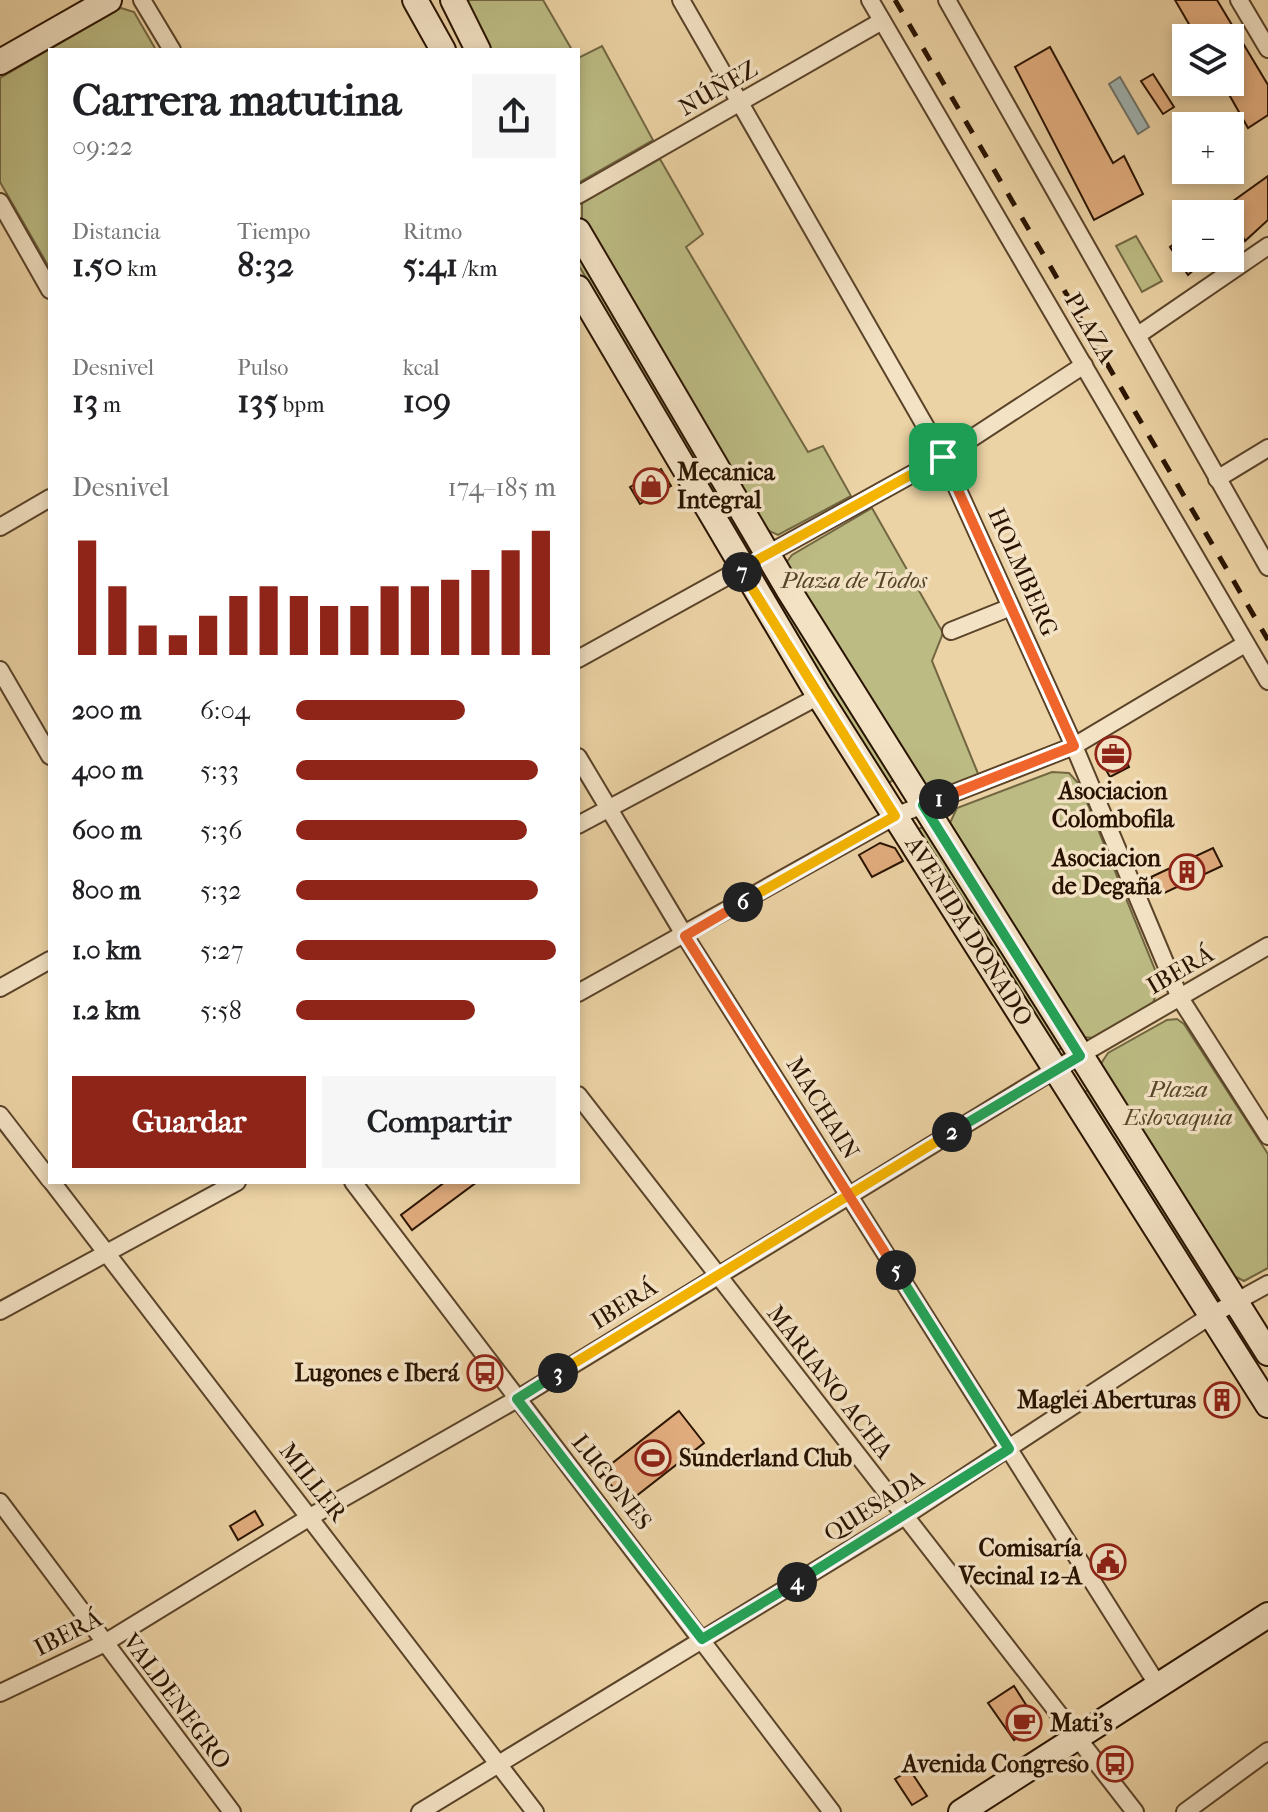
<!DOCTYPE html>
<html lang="es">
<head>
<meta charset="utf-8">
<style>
  :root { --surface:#fff; --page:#f6f6f6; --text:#202124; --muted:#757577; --accent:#8f2418 }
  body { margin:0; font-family:"IM FELL French Canon",serif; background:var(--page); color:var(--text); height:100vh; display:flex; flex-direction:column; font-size:30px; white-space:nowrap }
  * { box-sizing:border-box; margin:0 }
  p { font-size:26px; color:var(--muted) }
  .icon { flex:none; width:44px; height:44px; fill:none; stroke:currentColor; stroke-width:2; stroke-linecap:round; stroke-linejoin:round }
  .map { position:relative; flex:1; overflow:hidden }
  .details { position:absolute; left:48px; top:48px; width:532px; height:1136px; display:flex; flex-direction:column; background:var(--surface); border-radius:0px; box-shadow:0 4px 12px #0003 }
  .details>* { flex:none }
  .buttons { position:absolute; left:1172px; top:24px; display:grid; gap:16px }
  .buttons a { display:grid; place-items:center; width:72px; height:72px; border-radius:0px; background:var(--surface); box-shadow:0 4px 12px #0003; font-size:40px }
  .pin { position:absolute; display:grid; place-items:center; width:68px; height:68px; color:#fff; margin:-34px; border-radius:16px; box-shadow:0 4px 12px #0006 }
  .km { position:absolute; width:40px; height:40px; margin:-20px; border-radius:50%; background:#222; color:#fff; font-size:22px; line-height:40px; text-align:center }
  .round { display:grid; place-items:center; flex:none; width:84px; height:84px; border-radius:0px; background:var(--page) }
  .head { display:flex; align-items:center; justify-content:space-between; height:136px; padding:0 24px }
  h1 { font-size:44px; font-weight:700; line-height:60px }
  .stats { display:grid; grid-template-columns:repeat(3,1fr); gap:12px; height:136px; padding:8px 24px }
  .stats div { display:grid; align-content:center }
  .stats b { font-size:34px; font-weight:700 }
  .stats small { font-size:22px; font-weight:400 }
  .stats p { font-size:22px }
  .chart { height:224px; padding:16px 24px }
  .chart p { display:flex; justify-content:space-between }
  .chart svg { width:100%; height:144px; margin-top:8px; stroke:var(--accent); stroke-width:6 }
  .button { display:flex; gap:16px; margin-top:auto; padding:16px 24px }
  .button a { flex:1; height:92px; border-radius:0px; background:var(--accent); color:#fff; font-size:32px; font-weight:700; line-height:92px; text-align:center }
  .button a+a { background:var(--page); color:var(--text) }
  ul { padding:0 24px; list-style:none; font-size:26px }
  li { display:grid; grid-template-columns:128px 96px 1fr; align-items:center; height:60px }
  li i { height:20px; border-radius:10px; background:var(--accent) }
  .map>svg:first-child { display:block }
  .green { fill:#bcbb83; stroke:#726742; stroke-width:2 }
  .water { fill:#9fb4b3; stroke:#70746b; stroke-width:2 }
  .building { fill:#e3ae80; stroke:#291300; stroke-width:2 }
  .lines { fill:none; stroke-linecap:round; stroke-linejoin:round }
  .street-casing { stroke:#5a4329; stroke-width:20 }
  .secondary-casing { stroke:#291300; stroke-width:28 }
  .street { stroke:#f3e2c4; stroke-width:16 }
  .secondary { stroke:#f3e2c4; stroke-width:24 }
  .rail { stroke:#291300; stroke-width:5; stroke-dasharray:14 14; stroke-linecap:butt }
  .split-1-casing { stroke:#fff; stroke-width:16 }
  .split-2-casing { stroke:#fff; stroke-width:16 }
  .split-3-casing { stroke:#fff; stroke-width:16 }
  .split-4-casing { stroke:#fff; stroke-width:16 }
  .split-5-casing { stroke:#fff; stroke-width:16 }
  .split-6-casing { stroke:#fff; stroke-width:16 }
  .split-7-casing { stroke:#fff; stroke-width:16 }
  .split-8-casing { stroke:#fff; stroke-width:16 }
  .split-1 { stroke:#f0652b; stroke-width:10 }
  .split-2 { stroke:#22a559; stroke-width:10 }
  .split-3 { stroke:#f5b400; stroke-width:10 }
  .split-4 { stroke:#22a559; stroke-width:10 }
  .split-5 { stroke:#22a559; stroke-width:10 }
  .split-6 { stroke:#f0652b; stroke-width:10 }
  .split-7 { stroke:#f5b400; stroke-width:10 }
  .split-8 { stroke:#f5b400; stroke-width:10 }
  .labels { text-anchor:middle; stroke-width:7; stroke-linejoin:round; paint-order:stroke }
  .street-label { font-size:24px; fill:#291300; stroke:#f3e2c4 }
  .poi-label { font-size:24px; font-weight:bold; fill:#291300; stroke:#f3e2c4; text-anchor:end }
  .park-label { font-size:24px; font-style:italic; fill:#554527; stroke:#f3e2c4 }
</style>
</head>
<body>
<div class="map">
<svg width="1268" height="1812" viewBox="0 0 1268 1812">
  <rect width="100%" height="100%" fill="#ecd3a5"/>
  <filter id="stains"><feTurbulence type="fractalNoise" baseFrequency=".0025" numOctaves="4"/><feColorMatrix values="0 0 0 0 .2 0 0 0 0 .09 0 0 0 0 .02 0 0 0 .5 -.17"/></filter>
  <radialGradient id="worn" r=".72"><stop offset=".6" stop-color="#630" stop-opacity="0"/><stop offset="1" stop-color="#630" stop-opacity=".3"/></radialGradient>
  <!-- green -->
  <g class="green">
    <polygon points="462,0 543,0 572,50 489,50"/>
    <polygon points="121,8 134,12 156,50 50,50 50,269 0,182 0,78"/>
    <polygon points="602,46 653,140 578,183 578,58"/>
    <polygon points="660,159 703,234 686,247 808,452 823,446 851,496 778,535 765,529 582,222 582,203"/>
    <polygon points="1136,236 1162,281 1142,292 1116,246"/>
    <polygon points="578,248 747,541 739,546 578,264"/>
    <polygon points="872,508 943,633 932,661 979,776 939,789 925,787 786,563 792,555"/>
    <polygon points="774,580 896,779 888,783 765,585"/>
    <polygon points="1052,772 1069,773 1080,785 1160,982 1153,1003 1095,1038 1081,1037 949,825 957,808"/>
    <polygon points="926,825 1064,1047 1058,1050 917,830"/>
    <polygon points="1177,1019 1184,1024 1268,1154 1268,1268 1244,1281 1234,1276 1101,1071 1102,1062 1108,1053 1167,1020"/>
    <polygon points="1090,1088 1223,1294 1217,1301 1085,1092"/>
  </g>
  <!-- water -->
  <polygon class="water" points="1120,77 1149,127 1138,134 1109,84"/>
  <!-- building -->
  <g class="building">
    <polygon points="1175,0 1217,0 1268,85 1268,115 1248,128 1222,82 1230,82 1230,38 1197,38"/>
    <polygon points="1050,47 1113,163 1124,156 1143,194 1094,220 1015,67"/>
    <polygon points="1153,74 1174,107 1163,114 1141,81"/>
    <polygon points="1268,176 1268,220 1245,241 1242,235 1230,245 1230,214 1215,214"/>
    <polygon points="1186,235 1186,258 1207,258 1188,275 1170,247"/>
    <polygon points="661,469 671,486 640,504 630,487"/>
    <polygon points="1117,743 1129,767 1110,777 1101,761 1108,748"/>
    <polygon points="880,843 895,848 903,861 872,877 859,855"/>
    <polygon points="1213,848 1222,866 1160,895 1151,877"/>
    <polygon points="445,1182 477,1182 412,1230 401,1215"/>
    <polygon points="1224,1388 1234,1404 1220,1412 1211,1396"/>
    <polygon points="679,1411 704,1443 626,1504 601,1472"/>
    <polygon points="255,1511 263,1525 238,1540 230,1526"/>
    <polygon points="1014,1686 1037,1722 1014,1740 988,1703"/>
    <polygon points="910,1770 927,1796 912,1805 895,1779"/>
  </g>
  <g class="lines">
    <defs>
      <g id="street">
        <polyline points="142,0 172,50"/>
        <polyline points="681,0 943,457 1074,746 1180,998 1268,1136"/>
        <polyline points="870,0 1268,681"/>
        <polyline points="947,0 1268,567"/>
        <polyline points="1239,0 1268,49"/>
        <polyline points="578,195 882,21"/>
        <polyline points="0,202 50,290"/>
        <polyline points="1138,335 1268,246"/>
        <polyline points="1217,479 1268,448"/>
        <polyline points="0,527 50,498"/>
        <polyline points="951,631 1011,607"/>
        <polyline points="578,659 943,457 1084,365"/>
        <polyline points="0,670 50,756"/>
        <polyline points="578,757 685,936 1159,1687"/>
        <polyline points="578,825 819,696"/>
        <polyline points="0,988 50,960"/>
        <polyline points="578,993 895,816 1074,746 1245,644"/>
        <polyline points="578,1095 1135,1812"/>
        <polyline points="0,1115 50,1180"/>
        <polyline points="52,1182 535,1812"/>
        <polyline points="353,1182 832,1812"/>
        <polyline points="0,1311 237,1182"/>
        <polyline points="0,1502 232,1812"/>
        <polyline points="0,1693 103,1644 310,1517 517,1399 1056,1069 1268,946"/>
        <polyline points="420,1812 905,1516 1210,1316 1268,1284"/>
        <polyline points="1185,1812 1268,1751"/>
      </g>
      <g id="secondary">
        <polyline points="415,0 443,50"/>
        <polyline points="453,0 478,50"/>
        <polyline points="0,62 109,0"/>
        <polyline points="578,231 788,589 1268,1353"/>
        <polyline points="578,288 819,696 1268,1405"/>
        <polyline points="961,1812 1268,1615"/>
      </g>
    </defs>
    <!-- street casing -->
    <use href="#street" class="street-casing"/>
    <!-- secondary casing -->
    <use href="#secondary" class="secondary-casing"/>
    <!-- street -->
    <use href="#street" class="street"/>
    <!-- secondary -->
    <use href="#secondary" class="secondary"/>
    <!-- rail -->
    <polyline class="rail" points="895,0 1268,640"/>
  </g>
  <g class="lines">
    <defs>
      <polyline id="split-1" points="939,799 1074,746 943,457"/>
      <polyline id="split-2" points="939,799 923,805 1080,1056 952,1132"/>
      <polyline id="split-3" points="558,1373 952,1132"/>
      <polyline id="split-4" points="558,1373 517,1399 702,1639 797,1582"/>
      <polyline id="split-5" points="797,1582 1009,1449 896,1270"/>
      <polyline id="split-6" points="743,902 685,936 896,1270"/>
      <polyline id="split-7" points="742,572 895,816 743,902"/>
      <polyline id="split-8" points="742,572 741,569 943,457"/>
    </defs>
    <!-- split-1 casing -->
    <use href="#split-1" class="split-1-casing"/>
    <!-- split-2 casing -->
    <use href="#split-2" class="split-2-casing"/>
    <!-- split-3 casing -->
    <use href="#split-3" class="split-3-casing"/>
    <!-- split-4 casing -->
    <use href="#split-4" class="split-4-casing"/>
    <!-- split-5 casing -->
    <use href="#split-5" class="split-5-casing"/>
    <!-- split-6 casing -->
    <use href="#split-6" class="split-6-casing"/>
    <!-- split-7 casing -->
    <use href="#split-7" class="split-7-casing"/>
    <!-- split-8 casing -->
    <use href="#split-8" class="split-8-casing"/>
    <!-- split-1 -->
    <use href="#split-1" class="split-1"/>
    <!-- split-2 -->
    <use href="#split-2" class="split-2"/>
    <!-- split-3 -->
    <use href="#split-3" class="split-3"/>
    <!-- split-4 -->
    <use href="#split-4" class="split-4"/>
    <!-- split-5 -->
    <use href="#split-5" class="split-5"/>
    <!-- split-6 -->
    <use href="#split-6" class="split-6"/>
    <!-- split-7 -->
    <use href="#split-7" class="split-7"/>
    <!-- split-8 -->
    <use href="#split-8" class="split-8"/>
  </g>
  <!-- icons -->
  <defs>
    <symbol id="shop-ring" viewBox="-11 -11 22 22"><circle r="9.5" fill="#f3e2c4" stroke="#8f2418" stroke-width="1.5"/><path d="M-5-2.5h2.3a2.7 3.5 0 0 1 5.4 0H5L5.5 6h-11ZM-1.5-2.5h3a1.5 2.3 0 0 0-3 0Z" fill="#8f2418"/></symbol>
    <symbol id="office-ring" viewBox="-11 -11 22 22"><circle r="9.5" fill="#f3e2c4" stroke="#8f2418" stroke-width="1.5"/><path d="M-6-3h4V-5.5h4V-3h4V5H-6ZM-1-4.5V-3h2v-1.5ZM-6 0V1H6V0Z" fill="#8f2418"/></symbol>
    <symbol id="building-ring" viewBox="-11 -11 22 22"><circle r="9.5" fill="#f3e2c4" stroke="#8f2418" stroke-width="1.5"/><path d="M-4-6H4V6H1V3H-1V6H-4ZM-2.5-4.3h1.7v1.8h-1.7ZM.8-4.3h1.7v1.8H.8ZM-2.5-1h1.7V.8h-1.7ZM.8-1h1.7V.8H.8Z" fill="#8f2418"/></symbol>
    <symbol id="bus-ring" viewBox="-11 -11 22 22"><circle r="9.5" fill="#f3e2c4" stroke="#8f2418" stroke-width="1.5"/><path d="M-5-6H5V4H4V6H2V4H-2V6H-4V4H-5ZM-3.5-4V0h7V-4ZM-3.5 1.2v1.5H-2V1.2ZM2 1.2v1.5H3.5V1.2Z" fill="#8f2418"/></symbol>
    <symbol id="stadium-ring" viewBox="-11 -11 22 22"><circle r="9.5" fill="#f3e2c4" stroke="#8f2418" stroke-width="1.5"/><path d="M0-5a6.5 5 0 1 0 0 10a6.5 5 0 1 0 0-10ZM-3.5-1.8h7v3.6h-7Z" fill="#8f2418"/></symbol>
    <symbol id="civic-ring" viewBox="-11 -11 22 22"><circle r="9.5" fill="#f3e2c4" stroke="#8f2418" stroke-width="1.5"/><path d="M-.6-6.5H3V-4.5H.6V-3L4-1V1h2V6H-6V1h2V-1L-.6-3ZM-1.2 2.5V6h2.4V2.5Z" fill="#8f2418"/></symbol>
    <symbol id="cafe-ring" viewBox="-11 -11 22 22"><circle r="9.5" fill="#f3e2c4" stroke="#8f2418" stroke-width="1.5"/><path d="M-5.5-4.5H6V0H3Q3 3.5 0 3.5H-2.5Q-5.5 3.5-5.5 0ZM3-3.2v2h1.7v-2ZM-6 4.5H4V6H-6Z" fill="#8f2418"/></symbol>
  </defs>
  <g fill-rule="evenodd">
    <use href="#shop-ring" x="631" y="466" width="40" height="40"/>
    <use href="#office-ring" x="1093" y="734" width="40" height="40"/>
    <use href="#building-ring" x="1167" y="852" width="40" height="40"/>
    <use href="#bus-ring" x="465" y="1353" width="40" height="40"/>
    <use href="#building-ring" x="1202" y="1380" width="40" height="40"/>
    <use href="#stadium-ring" x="633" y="1438" width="40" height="40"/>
    <use href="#civic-ring" x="1088" y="1542" width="40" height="40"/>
    <use href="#cafe-ring" x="1004" y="1703" width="40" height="40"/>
    <use href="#bus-ring" x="1095" y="1744" width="40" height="40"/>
  </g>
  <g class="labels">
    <!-- street labels -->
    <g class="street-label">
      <text transform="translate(718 88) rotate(-30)" y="8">NÚÑEZ</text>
      <text transform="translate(1090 328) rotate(60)" y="8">PLAZA</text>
      <text transform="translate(1023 572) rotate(66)" y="8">HOLMBERG</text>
      <text transform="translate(969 931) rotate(58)" y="8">AVENIDA DONADO</text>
      <text transform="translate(1180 970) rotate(-30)" y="8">IBERÁ</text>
      <text transform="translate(823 1108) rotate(58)" y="8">MACHAIN</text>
      <text transform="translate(624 1304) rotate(-32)" y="8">IBERÁ</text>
      <text transform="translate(830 1382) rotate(52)" y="8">MARIANO ACHA</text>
      <text transform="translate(313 1482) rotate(52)" y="8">MILLER</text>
      <text transform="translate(612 1482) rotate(52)" y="8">LUGONES</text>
      <text transform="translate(874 1506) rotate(-32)" y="8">QUESADA</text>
      <text transform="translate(68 1633) rotate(-27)" y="8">IBERÁ</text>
      <text transform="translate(177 1701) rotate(53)" y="8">VALDENEGRO</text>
    </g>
    <!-- poi labels -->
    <g class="poi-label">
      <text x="677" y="480" text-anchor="start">Mecanica<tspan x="677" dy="28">Integral</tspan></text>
      <text x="1113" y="799" text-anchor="middle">Asociacion<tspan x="1113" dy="28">Colombofila</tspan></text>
      <text x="1161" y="866">Asociacion<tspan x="1161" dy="28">de Degaña</tspan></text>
      <text x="459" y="1381">Lugones e Iberá</text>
      <text x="1196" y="1408">Maglei Aberturas</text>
      <text x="679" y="1466" text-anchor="start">Sunderland Club</text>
      <text x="1082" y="1556">Comisaría<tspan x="1082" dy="28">Vecinal 12-A</tspan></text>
      <text x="1050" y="1731" text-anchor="start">Mati's</text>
      <text x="1089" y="1772">Avenida Congreso</text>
    </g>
    <!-- park labels -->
    <g class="park-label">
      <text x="854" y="588">Plaza de Todos</text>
      <text x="1178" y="1097">Plaza<tspan x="1178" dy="28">Eslovaquia</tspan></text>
    </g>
  </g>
  <rect width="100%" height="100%" filter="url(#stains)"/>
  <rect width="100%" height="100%" fill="url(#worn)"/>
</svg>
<div class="buttons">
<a><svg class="icon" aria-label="layers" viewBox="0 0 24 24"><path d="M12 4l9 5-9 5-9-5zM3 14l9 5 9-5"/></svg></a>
<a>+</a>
<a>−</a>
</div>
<div class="pin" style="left:943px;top:457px;background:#1e9e55"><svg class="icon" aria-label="arrive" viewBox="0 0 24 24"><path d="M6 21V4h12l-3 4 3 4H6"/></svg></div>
<b class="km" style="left:939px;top:799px">1</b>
<b class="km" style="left:952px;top:1132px">2</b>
<b class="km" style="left:558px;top:1373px">3</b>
<b class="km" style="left:797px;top:1582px">4</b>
<b class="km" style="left:896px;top:1270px">5</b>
<b class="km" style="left:743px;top:902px">6</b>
<b class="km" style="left:742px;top:572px">7</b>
<section class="details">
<div class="head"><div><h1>Carrera matutina</h1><p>09:22</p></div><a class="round"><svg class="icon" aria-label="share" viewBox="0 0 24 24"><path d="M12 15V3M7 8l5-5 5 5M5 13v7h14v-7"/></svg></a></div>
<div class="stats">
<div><p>Distancia</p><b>1.50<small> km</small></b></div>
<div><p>Tiempo</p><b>8:32</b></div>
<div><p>Ritmo</p><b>5:41<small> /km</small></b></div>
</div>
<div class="stats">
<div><p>Desnivel</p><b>13<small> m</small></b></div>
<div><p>Pulso</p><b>135<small> bpm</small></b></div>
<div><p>kcal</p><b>109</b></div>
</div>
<div class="chart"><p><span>Desnivel</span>174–185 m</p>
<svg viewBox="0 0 160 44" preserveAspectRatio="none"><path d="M5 44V9M15 44V23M25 44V35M35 44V38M45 44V32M55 44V26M65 44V23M75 44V26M85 44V29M95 44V29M105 44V23M115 44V23M125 44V21M135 44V18M145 44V12M155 44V6"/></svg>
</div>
<ul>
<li><b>200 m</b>6:04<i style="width:65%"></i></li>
<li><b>400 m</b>5:33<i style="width:93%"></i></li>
<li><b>600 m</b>5:36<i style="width:89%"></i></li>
<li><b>800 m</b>5:32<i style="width:93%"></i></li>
<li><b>1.0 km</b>5:27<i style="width:100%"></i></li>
<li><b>1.2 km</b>5:58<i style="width:69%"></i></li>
</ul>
<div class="button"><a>Guardar</a><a>Compartir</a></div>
</section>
</div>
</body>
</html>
